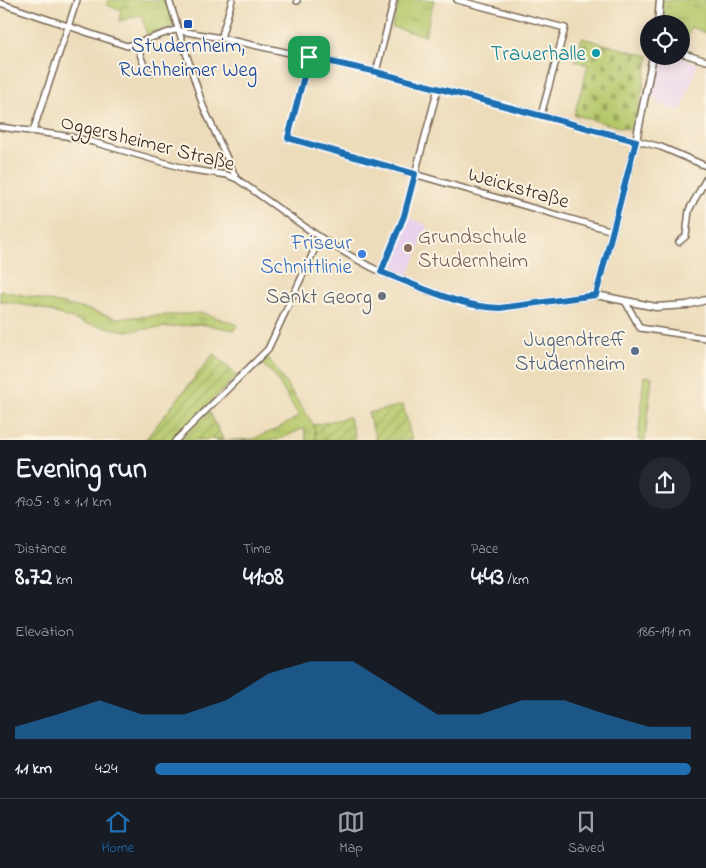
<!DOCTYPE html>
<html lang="en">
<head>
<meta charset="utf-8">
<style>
  :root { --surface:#171b24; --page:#242831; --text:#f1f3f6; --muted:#9ea1a6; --line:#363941; --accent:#1f6fb2 }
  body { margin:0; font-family:"Indie Flower",sans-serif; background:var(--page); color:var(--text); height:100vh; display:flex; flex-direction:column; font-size:19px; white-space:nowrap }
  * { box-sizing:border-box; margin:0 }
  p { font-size:16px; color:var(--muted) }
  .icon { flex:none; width:28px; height:28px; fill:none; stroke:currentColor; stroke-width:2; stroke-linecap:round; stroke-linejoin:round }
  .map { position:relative; height:440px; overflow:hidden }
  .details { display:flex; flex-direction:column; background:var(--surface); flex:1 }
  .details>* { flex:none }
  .controls { position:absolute; left:640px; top:15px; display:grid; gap:10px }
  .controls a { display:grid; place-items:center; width:50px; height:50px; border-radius:50%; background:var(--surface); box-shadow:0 2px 12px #0003; font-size:25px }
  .pin { position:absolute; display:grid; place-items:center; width:42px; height:42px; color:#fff; margin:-21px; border-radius:10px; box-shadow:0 2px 8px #0006 }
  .round { display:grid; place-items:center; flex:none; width:52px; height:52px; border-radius:26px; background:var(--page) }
  .head { display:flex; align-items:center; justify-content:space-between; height:85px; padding:0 15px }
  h1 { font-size:28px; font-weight:700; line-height:38px }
  .stats { display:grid; grid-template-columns:repeat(3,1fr); gap:8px; height:85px; padding:5px 15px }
  .stats div { display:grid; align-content:center }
  .stats b { font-size:25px; font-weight:700 }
  .stats small { font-size:14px; font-weight:400 }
  .stats p { font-size:14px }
  .chart { height:140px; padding:10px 15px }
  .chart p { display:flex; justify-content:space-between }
  .chart svg { width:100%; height:90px; margin-top:5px; fill:var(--accent); opacity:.7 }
  ul { padding:0 15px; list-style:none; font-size:16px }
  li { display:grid; grid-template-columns:80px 60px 1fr; align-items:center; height:38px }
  li i { height:12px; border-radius:6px; background:var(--accent) }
  .tabs { display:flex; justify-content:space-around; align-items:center; height:70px; border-top:1px solid var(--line); background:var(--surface); font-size:14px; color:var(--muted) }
  .tabs a { display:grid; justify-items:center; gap:2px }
  .tabs .selected { color:var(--accent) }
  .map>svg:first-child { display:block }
  .built { fill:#e9d2ed }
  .grass { fill:url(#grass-tufts); stroke:#787944 }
  .cemetery { fill:url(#cemetery-stones); stroke:#787944 }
  .garden { fill:url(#garden-furrows); stroke:#787944 }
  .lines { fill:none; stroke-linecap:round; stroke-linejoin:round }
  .minor-casing { stroke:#796855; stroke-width:8 }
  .tertiary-casing { stroke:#796855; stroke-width:9 }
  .minor { stroke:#fff; stroke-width:5 }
  .tertiary { stroke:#fff; stroke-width:6 }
  .route-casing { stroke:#fff; stroke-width:10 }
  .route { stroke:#1f6fb2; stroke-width:6 }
  .transit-dot { fill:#1a4fb4; stroke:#fcf5e5; stroke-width:2 }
  .culture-dot { fill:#0f9aa8; stroke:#fcf5e5; stroke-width:2 }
  .education-dot { fill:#8d6e63; stroke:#fcf5e5; stroke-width:2 }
  .shop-dot { fill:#3f7fe0; stroke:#fcf5e5; stroke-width:2 }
  .worship-dot { fill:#6b7280; stroke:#fcf5e5; stroke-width:2 }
  .service-dot { fill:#5c6f8a; stroke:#fcf5e5; stroke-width:2 }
  .labels { text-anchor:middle; stroke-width:4; stroke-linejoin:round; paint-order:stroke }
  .transit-label { font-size:21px; fill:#164399; stroke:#fcf5e5 }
  .culture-label { font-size:21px; fill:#0d838f; stroke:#fcf5e5; text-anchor:end }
  .street-label { font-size:21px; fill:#3b2a1e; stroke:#fcf5e5 }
  .education-label { font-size:21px; fill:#785e54; stroke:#fcf5e5; text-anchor:start }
  .shop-label { font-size:21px; fill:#366cbe; stroke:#fcf5e5; text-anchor:end }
  .worship-label { font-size:21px; fill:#5b616d; stroke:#fcf5e5; text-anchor:end }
  .service-label { font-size:21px; fill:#4e5e75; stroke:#fcf5e5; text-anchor:end }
</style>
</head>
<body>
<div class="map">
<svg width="706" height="441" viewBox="0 0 706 441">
  <defs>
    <pattern id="grass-tufts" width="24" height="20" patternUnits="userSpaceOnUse" patternTransform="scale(1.25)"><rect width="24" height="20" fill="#b5c86b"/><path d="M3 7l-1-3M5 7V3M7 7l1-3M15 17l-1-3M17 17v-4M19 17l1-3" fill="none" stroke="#94a357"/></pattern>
    <pattern id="cemetery-stones" width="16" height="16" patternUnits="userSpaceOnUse" patternTransform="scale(1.25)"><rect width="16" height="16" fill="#b5c86b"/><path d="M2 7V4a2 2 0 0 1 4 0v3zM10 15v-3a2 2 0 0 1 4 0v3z" fill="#94a357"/></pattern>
    <pattern id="garden-furrows" width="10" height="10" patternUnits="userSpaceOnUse" patternTransform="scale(1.25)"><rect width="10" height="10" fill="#b5c86b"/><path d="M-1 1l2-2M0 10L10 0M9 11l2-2" fill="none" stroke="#94a357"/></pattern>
  </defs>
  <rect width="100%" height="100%" fill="#fcf5e5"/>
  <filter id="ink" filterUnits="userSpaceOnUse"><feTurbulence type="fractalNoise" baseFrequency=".02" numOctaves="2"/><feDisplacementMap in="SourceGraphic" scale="10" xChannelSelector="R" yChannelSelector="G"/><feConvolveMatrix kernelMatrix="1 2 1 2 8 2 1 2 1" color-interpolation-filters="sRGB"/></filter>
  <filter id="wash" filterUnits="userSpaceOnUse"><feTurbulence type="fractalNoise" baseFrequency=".0096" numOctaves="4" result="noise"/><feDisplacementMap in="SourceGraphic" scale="20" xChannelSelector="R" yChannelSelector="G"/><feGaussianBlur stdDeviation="1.12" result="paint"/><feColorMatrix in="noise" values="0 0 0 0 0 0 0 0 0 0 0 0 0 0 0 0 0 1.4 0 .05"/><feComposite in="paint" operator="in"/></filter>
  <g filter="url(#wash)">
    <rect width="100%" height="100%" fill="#eddcba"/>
    <!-- built -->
    <g class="built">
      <polygon points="659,56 674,56 698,63 681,111 657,104 658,99 650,97"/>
      <polygon points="408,217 428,226 408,276 389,268"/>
    </g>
    <!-- grass -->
    <g class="grass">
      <polygon points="108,0 167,0 175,25 147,35 141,15 119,21 121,10 106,5"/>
      <polygon points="399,0 434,0 425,36 392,27"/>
      <polygon points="656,0 706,0 706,33 691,27 684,46 681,45 681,24 663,24 664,11 655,8"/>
      <polygon points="0,290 86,309 117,318 203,313 238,325 234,330 200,324 126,331 84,323 41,308 0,301"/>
      <polygon points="266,354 314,425 316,440 306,440 304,428 278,440 216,441 252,439 275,430 299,416 275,376 259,361"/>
      <polygon points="644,376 652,377 645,440 638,440"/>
    </g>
    <!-- cemetery -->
    <polygon class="cemetery" points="582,38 649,56 634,131 574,115 588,65 575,61"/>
    <!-- garden -->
    <g class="garden">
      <polygon points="214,353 237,376 172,440 145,440"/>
      <polygon points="403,405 412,440 376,440 368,413"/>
      <polygon points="209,411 223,439 180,441 179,440"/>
      <polygon points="349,417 356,440 316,440 314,425"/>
    </g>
  </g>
  <g filter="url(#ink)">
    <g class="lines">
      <defs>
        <g id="minor">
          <polyline points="169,0 203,106 236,178"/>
          <polyline points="457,0 565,28 541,115"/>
          <polyline points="297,1 297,0"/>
          <polyline points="0,3 127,46 175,30 221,38 376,72 661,147 706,166"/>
          <polyline points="221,38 232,0"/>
          <polyline points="136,43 146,71 152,73"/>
          <polyline points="681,53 706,61"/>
          <polyline points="309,57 288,138 613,231"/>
          <polyline points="376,72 394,0"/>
          <path d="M 0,127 L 66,136 L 93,142 L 187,169 L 227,175 L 237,179 C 284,212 329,247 381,272 L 404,215 L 438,88"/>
          <polyline points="33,131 77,0"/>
          <polyline points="679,242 686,236 689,210 706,179"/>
          <polyline points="625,301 640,328 706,338"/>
          <polyline points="175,441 268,349 320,238"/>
        </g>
        <g id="tertiary">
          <polyline points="658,24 660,0"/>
          <path d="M 381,272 C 419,286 459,307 500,308 L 596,295 L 656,307 L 687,305 L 706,300"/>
          <polyline points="596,295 636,141 653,56"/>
        </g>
      </defs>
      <!-- minor casing -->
      <use href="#minor" class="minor-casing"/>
      <!-- tertiary casing -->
      <use href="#tertiary" class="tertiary-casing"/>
      <!-- minor -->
      <use href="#minor" class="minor"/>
      <!-- tertiary -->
      <use href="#tertiary" class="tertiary"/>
    </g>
  </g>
  <g class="lines" filter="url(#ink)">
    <defs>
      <path id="route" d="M 309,57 L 376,72 L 636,141 L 596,295 L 500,308 C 459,307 419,286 381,272 L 404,216 L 415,174 L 288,138 Z"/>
    </defs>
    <!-- route casing -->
    <use href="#route" class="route-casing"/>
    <!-- route -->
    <use href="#route" class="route"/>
  </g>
  <!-- markers -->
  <rect class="transit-dot" x="183" y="19" width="10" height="10" rx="2.5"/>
  <circle class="culture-dot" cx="596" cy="53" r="5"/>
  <circle class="education-dot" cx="408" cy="248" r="5"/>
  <circle class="shop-dot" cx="362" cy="254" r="5"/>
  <circle class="worship-dot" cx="382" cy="296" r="5"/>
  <circle class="service-dot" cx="635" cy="351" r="5"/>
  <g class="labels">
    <!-- transit labels -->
    <g class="transit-label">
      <text x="188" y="52">Studernheim,<tspan x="188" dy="24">Ruchheimer Weg</tspan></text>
    </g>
    <!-- culture labels -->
    <g class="culture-label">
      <text x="586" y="60">Trauerhalle</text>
    </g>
    <!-- street labels -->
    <g class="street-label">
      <text transform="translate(148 142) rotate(14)" y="7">Oggersheimer Straße</text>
      <text transform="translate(519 187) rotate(16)" y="7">Weickstraße</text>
    </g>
    <!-- education labels -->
    <g class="education-label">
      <text x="418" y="243">Grundschule<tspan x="418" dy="24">Studernheim</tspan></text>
    </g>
    <!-- shop labels -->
    <g class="shop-label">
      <text x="352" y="249">Friseur<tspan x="352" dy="24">Schnittlinie</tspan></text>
    </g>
    <!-- worship labels -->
    <g class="worship-label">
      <text x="372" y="303">Sankt Georg</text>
    </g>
    <!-- service labels -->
    <g class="service-label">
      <text x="625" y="346">Jugendtreff<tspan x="625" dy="24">Studernheim</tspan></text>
    </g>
  </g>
</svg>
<div class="controls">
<a><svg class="icon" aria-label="locate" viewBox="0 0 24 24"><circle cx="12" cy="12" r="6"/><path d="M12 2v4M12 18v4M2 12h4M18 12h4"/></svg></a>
</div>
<div class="pin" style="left:309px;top:57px;background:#1e9e55"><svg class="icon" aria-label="arrive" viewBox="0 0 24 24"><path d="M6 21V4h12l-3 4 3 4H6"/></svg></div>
</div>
<section class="details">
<div class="head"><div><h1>Evening run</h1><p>19:05 · 8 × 1.1 km</p></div><a class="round"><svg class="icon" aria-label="share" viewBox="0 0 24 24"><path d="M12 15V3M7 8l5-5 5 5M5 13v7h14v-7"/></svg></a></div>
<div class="stats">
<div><p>Distance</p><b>8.72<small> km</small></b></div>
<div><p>Time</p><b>41:08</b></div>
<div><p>Pace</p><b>4:43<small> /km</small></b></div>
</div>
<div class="chart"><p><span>Elevation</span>186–191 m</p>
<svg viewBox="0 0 160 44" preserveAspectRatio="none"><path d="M0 44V38L10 32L20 25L30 32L40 32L50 25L60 12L70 6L80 6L90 19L100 32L110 32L120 25L130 25L140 32L150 38L160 38V44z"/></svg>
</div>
<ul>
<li><b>1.1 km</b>4:24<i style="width:100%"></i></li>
</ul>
</section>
<nav class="tabs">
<a class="selected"><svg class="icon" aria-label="home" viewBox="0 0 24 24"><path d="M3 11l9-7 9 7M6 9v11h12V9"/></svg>Home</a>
<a><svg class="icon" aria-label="map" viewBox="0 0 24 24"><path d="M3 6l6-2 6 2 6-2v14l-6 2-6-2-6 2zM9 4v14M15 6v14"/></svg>Map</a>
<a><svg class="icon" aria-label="saved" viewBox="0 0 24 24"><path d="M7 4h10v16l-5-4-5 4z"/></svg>Saved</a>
</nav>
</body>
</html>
